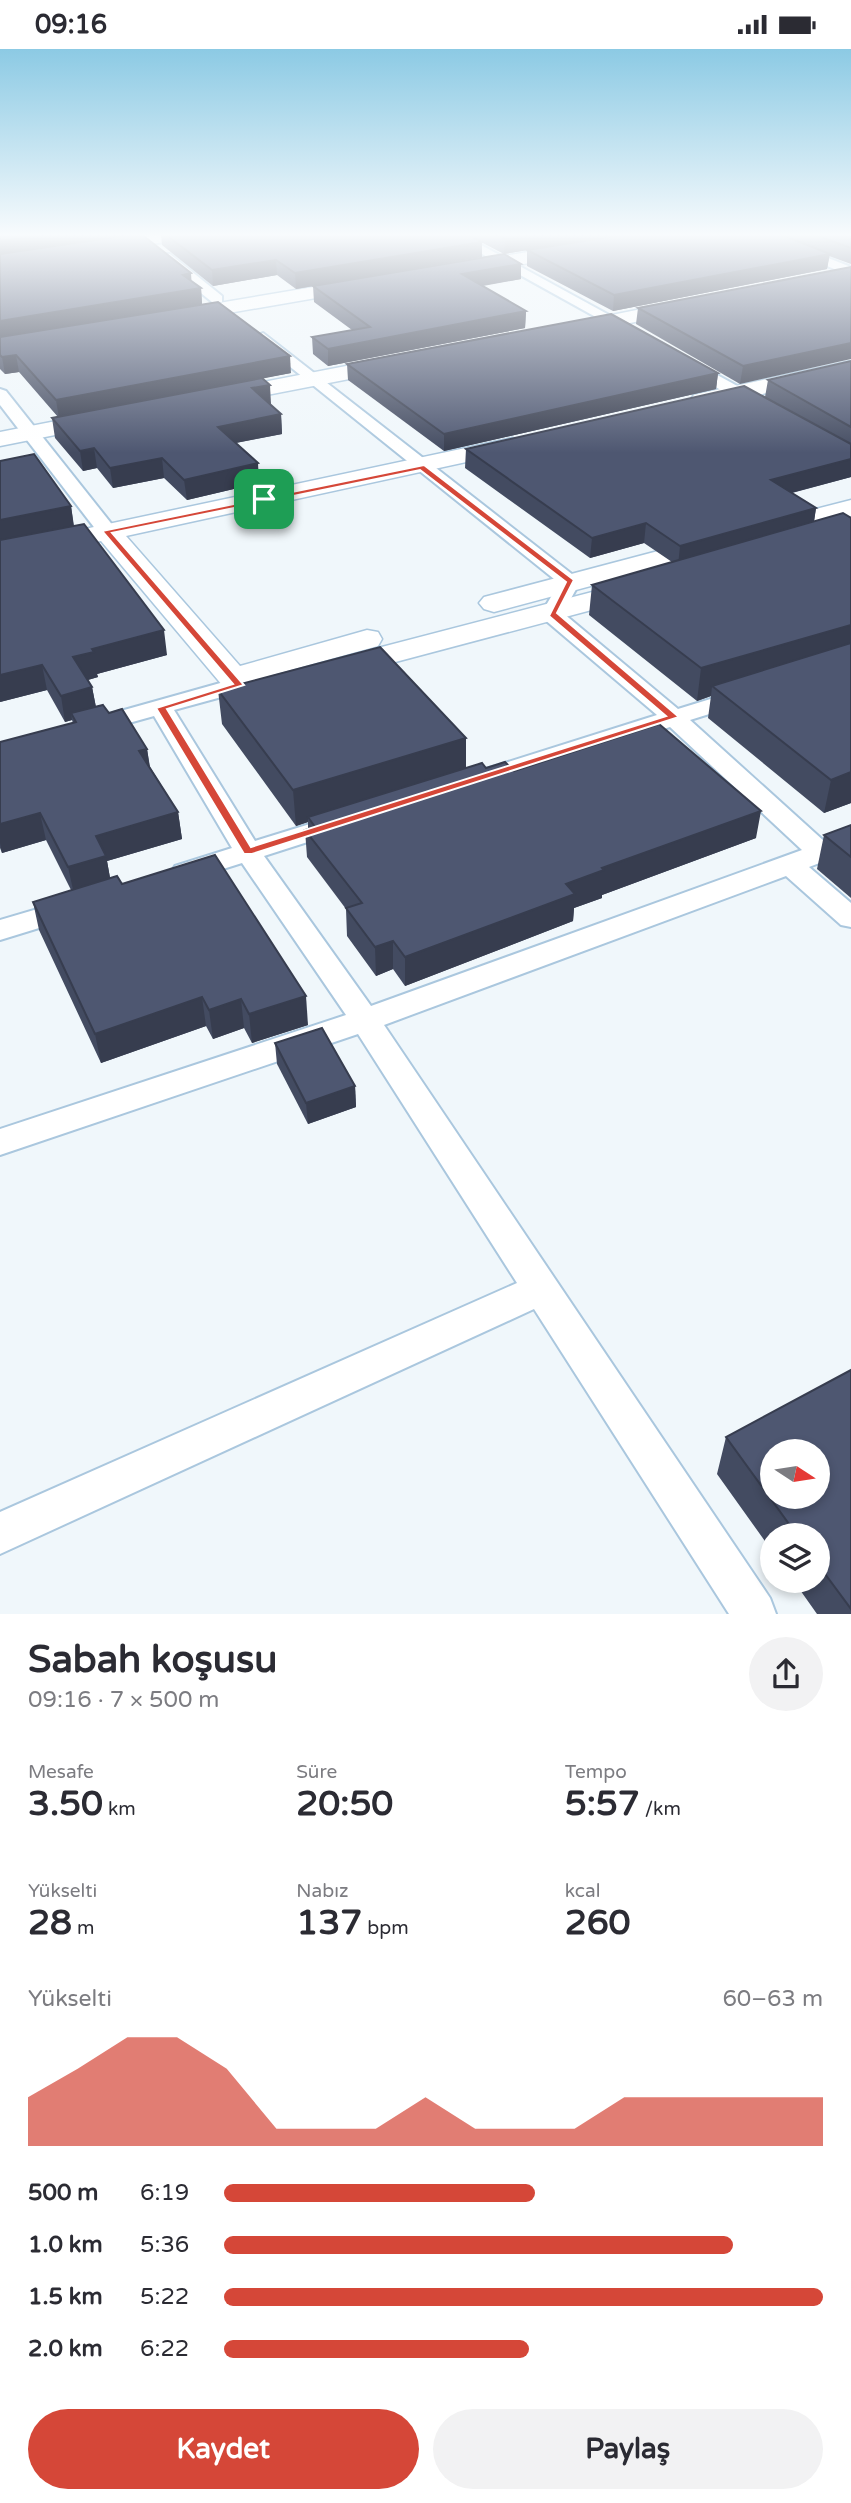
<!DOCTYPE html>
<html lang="tr">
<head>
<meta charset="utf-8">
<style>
  :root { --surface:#fff; --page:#f2f2f3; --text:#2b2b33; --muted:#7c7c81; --accent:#d54738 }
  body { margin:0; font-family:"Varela Round",sans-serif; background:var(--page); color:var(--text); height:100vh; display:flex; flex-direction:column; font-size:26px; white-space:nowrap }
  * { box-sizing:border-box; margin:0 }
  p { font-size:23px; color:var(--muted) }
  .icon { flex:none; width:38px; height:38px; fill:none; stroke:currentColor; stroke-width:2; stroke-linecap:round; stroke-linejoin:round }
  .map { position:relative; height:1565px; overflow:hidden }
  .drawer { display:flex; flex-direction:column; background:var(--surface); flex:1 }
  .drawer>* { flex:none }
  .needle { width:46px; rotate:102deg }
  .buttons { position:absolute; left:760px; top:1390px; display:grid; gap:14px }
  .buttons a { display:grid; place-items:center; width:70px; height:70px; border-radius:50%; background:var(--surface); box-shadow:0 4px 10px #0003; font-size:35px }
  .pin { position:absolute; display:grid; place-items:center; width:60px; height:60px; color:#fff; margin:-30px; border-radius:14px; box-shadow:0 4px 10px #0006 }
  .round { display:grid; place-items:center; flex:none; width:74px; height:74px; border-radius:37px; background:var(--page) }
  .overview { display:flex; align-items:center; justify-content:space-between; height:119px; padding:0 28px }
  h1 { font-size:38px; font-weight:800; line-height:52px }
  .figures { display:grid; grid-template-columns:repeat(3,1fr); gap:10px; height:119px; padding:7px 28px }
  .figures div { display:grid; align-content:center }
  .figures b { font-size:35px; font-weight:800 }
  .figures small { font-size:19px; font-weight:400 }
  .figures p { font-size:19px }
  .chart { height:196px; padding:14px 28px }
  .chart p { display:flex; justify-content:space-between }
  .chart svg { width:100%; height:126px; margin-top:7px; fill:var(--accent); opacity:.7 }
  .button { display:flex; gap:14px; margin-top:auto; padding:14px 28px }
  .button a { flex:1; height:80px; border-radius:42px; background:var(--accent); color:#fff; font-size:28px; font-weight:800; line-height:80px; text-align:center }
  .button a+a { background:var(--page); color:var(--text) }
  ul { padding:0 28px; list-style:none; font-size:23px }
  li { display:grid; grid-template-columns:112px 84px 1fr; align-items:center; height:52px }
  li i { height:18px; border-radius:9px; background:var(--accent) }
  .status { display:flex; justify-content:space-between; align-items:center; height:49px; padding:0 35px; background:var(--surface); direction:ltr }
  .status svg { height:19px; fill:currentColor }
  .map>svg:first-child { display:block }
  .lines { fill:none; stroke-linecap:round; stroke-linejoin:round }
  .street-casing { stroke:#aac7de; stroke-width:4 }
  .secondary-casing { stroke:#aac7de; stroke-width:3 }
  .street { fill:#fff; fill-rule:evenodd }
  .secondary { fill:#fff; fill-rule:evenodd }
  .wall { fill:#434b61 }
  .shaded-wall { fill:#373d4f }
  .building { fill:#4e5771; stroke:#373d4f; stroke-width:2; fill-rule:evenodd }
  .route { fill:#d54738; stroke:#fff; stroke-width:2; fill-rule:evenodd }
</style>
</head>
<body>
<div class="status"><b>09:16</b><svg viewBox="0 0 49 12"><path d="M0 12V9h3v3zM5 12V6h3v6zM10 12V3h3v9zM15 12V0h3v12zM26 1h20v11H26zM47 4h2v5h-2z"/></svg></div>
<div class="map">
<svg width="851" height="1565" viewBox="0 0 851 1565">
  <rect width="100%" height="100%" fill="#f0f7fb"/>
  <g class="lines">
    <defs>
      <g id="street">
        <polygon points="168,185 199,185 193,189 115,200 108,196 115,192"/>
        <polygon points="446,185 461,185 642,284 635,288 630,287"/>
        <polygon points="750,185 767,185 851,218 851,227"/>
        <polygon points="160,205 170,205 222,247 222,253 212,253 160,211"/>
        <polygon points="263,284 577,529 580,533 563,564 678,660 743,640 751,642 755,647 751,652 690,671 825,793 851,785 851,802 809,818 851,854 851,878 841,876 786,827 384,976 770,1549 776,1565 729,1565 534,1260 0,1505 0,1463 517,1234 358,985 0,1106 0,1080 346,966 242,814 185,832 175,829 171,823 175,817 232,799 154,667 93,684 85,682 81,677 85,672 231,631 247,631 250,636 247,641 174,661 255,792 339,766 348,768 352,774 348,780 264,807 371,957 802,801 670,678 488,735 470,735 466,730 470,725 657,666 544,570 541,565 559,534 258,292 258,286"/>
        <polygon points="686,309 765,352 767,356 759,361 753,360 680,317 678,314"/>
        <polygon points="0,340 6,342 114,478 117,482 114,486 100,486 0,356"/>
        <polygon points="68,851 78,853 82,860 78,867 0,891 0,871"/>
      </g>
      <g id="secondary">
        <polygon points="637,185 676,185 667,190 467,225 458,219 467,213"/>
        <polygon points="361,230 368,232 371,236 368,240 177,273 167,267 177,261"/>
        <polygon points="686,251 696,257 693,261 572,286 562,280 572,274"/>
        <polygon points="398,307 406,309 409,314 406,319 221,355 213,353 209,348 213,343 221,341"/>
        <polygon points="851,312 851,326 702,358 694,356 690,351 694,346 702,344"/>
        <polygon points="102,363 110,365 114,370 110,375 0,397 0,383"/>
        <polygon points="512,389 521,391 524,396 521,401 126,487 240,617 367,581 378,583 382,590 378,597 265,628 286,623 297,626 302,633 297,640 262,649 228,643 101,492 0,514 0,498"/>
        <polygon points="851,451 851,467 767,489 757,487 753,481 757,475"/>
        <polygon points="711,488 721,490 725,496 721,502 494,563 484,560 479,554 484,548"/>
        <polygon points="638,531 648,534 653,540 648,546 339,628 328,626 323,619 328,612"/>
      </g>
    </defs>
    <!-- street casing -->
    <use href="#street" class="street-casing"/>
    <!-- secondary casing -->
    <use href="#secondary" class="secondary-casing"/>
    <!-- street -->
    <use href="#street" class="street"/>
    <!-- secondary -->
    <use href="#secondary" class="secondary"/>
  </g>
  <!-- wall -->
  <g class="wall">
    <polygon points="0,185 191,224 191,232 201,239 202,255 291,324 263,329 271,355 269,355 281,365 282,385 236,394 259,434 187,451 164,429 113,439 97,419 83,422 55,389 52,369 58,368 19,323 5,325 0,320"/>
    <polygon points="161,185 623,185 504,205 479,192 482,193 482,208 296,240 277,226 213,237 162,196"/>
    <polygon points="628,185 851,185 851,215 829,207 827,220 613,262 527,217 527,201"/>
    <polygon points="521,215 521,230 483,237 526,262 525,279 328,317 313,305 312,288 352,281 314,253 313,237"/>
    <polygon points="851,218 740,335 636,275 638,259"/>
    <polygon points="851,312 851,428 792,444 816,459 814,473 851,469 851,754 824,764 708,669 711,647 697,652 589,566 592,536 672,513 644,494 590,509 465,419 466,400 765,348 768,331"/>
    <polygon points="347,315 718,324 716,340 444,402 348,331"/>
    <polygon points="71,457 74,477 167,606 97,625 98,628 88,631 92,638 96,658 109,664 147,700 150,718 178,763 182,790 107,812 110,829 122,835 308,976 252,994 244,979 213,990 206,977 101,1014 39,881 33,853 71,841 46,791 2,804 0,799 0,693 73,674 72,671 65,673 47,641 0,653"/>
    <polygon points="218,641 466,719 486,719 514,722 756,789 602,846 602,849 574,859 573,872 405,937 393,920 376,927 347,887 346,860 307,808 305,781 308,780 308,773 296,777 222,675"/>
    <polygon points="851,776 851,849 817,820 824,786"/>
    <polygon points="275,994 355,1037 356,1058 308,1075 277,1015"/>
    <polygon points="851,1321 851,1565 817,1565 793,1531 817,1531 817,1486 772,1486 772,1502 717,1425 726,1388"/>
  </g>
  <!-- shaded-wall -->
  <g class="shaded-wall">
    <polygon points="51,185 133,185 0,207 0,192"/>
    <polygon points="536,185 623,185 504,205 505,190"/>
    <polygon points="482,193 482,208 296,240 295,224"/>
    <polygon points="830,205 827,220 613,262 614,246"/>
    <polygon points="276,211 277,226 213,237 212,221"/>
    <polygon points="521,215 521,230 462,240 462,225"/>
    <polygon points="191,224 192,240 183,226"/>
    <polygon points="201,239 202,255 0,289 0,272"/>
    <polygon points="526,262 525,279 328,317 328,300"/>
    <polygon points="851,294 851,310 740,335 743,317"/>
    <polygon points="16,306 19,323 5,325 2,308"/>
    <polygon points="290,307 291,324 59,369 56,351"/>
    <polygon points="718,324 716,340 444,402 444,385"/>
    <polygon points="270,336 271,355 253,358 252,339"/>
    <polygon points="281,365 282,385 219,397 218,378"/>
    <polygon points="94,399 97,419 83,422 80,402"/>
    <polygon points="162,409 164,429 113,439 110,419"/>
    <polygon points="851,410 851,428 768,450 771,431"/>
    <polygon points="258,414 259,434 187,451 184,431"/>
    <polygon points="71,457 74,480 0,495 0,471"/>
    <polygon points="816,459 813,478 678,517 680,497"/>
    <polygon points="646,474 644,494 590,509 592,489"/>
    <polygon points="851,576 851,605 712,637 711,647 697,652 701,619"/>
    <polygon points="164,581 167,606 97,625 98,628 77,634 73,608 92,600"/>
    <polygon points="42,616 47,641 0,653 0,626"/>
    <polygon points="92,638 97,664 71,664 72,671 65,673 61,647"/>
    <polygon points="466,689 466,724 308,768 308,773 296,777 293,741"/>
    <polygon points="147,700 151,727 139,702"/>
    <polygon points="851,723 851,754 824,764 831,731"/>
    <polygon points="761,762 756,789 602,846 602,849 574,859 573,872 405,937 405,908 602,819"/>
    <polygon points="178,763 182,790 107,812 111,834 74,845 68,818 96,787"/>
    <polygon points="40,764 46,791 2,804 0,794 0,775"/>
    <polygon points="393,892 393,920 376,927 375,898"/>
    <polygon points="306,947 308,976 252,994 249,965"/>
    <polygon points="202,948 206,977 101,1014 95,985"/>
    <polygon points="241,950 244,979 213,990 209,961"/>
    <polygon points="355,1037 356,1058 308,1075 306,1054"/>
  </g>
  <!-- building -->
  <g class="building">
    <polygon points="0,185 51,185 0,192"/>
    <polygon points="136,185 141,185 191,224 183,226 201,239 0,272 0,205"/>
    <polygon points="165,185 467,185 482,193 295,224 276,211 212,221"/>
    <polygon points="495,185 536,185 505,190"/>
    <polygon points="628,185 780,185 830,205 614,246 527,201"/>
    <polygon points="813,185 851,185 851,199"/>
    <polygon points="504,205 521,215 462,225 526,262 328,300 312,288 370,278 313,237"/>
    <polygon points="851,218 851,294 743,317 638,259"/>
    <polygon points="218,253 290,307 56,351 16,306 2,308 0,306 0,288"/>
    <polygon points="611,265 718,324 444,385 347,315"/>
    <polygon points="851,312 851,378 768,331"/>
    <polygon points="262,329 270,336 252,339 281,365 218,378 258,414 184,431 162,409 110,419 94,399 80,402 52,369"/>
    <polygon points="744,337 851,395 851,410 771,431 816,459 680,497 646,474 592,489 466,400"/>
    <polygon points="34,405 71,457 0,471 0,412"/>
    <polygon points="843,464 851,469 851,576 701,619 592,536"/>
    <polygon points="84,475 164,581 92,600 94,603 73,608 92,638 61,647 42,616 0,626 0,491"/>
    <polygon points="851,594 851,723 831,731 712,637"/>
    <polygon points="380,598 466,689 293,741 218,641"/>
    <polygon points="103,656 109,664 122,660 147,700 139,702 178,763 96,787 106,807 68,818 40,764 0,775 0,693 76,673 71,664"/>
    <polygon points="659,675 761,762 602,819 604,821 566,835 575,845 405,908 393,892 375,898 346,859 362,854 305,781 315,778 308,768 482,714 486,719 505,713 514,722"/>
    <polygon points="851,776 851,808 824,786"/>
    <polygon points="215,806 306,947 249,965 241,950 209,961 202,948 95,985 33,853 117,827 122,835"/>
    <polygon points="322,979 355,1037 306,1054 275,994"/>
    <path d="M 851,1321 L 851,1560 L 817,1514 L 817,1486 L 797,1486 L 726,1388 ZM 772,1402 L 817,1402 L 817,1447 L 772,1447 Z"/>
  </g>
  <!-- sky -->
  <linearGradient id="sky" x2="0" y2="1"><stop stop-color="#8ccae4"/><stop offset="0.46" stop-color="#f8fbfd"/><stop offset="1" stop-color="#f8fbfd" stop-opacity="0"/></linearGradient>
  <rect width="851" height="404" fill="url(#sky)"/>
  <!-- route -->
  <path class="route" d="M 424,416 L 574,531 L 557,564 L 679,668 L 252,805 L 244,805 L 156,659 L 233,635 L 102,482 ZM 420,421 L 566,533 L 549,567 L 666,667 L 251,798 L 167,660 L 244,636 L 112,484 Z"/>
</svg>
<div class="buttons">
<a><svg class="needle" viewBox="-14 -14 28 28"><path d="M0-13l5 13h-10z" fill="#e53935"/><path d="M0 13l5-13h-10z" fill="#7c7c81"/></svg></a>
<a><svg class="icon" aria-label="layers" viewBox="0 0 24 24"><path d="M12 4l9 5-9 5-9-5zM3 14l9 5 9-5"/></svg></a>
</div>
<div class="pin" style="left:264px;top:450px;background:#1e9e55"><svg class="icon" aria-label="arrive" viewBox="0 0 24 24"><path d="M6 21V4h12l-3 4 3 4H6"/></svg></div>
</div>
<section class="drawer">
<div class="overview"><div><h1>Sabah koşusu</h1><p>09:16 · 7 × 500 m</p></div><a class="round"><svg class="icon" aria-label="share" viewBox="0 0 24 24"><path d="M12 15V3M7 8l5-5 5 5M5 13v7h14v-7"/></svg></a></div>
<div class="figures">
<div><p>Mesafe</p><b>3.50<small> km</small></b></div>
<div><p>Süre</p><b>20:50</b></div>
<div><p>Tempo</p><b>5:57<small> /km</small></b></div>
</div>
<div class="figures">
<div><p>Yükselti</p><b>28<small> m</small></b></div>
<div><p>Nabız</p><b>137<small> bpm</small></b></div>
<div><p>kcal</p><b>260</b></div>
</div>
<div class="chart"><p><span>Yükselti</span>60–63 m</p>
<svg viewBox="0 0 160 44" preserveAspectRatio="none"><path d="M0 44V27L10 17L20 6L30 6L40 17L50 38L60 38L70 38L80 27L90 38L100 38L110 38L120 27L130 27L140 27L150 27L160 27V44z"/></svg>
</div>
<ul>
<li><b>500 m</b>6:19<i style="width:52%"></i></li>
<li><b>1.0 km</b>5:36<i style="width:85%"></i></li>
<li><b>1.5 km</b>5:22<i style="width:100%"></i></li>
<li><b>2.0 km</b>6:22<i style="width:51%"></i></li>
</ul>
<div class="button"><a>Kaydet</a><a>Paylaş</a></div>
</section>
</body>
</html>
